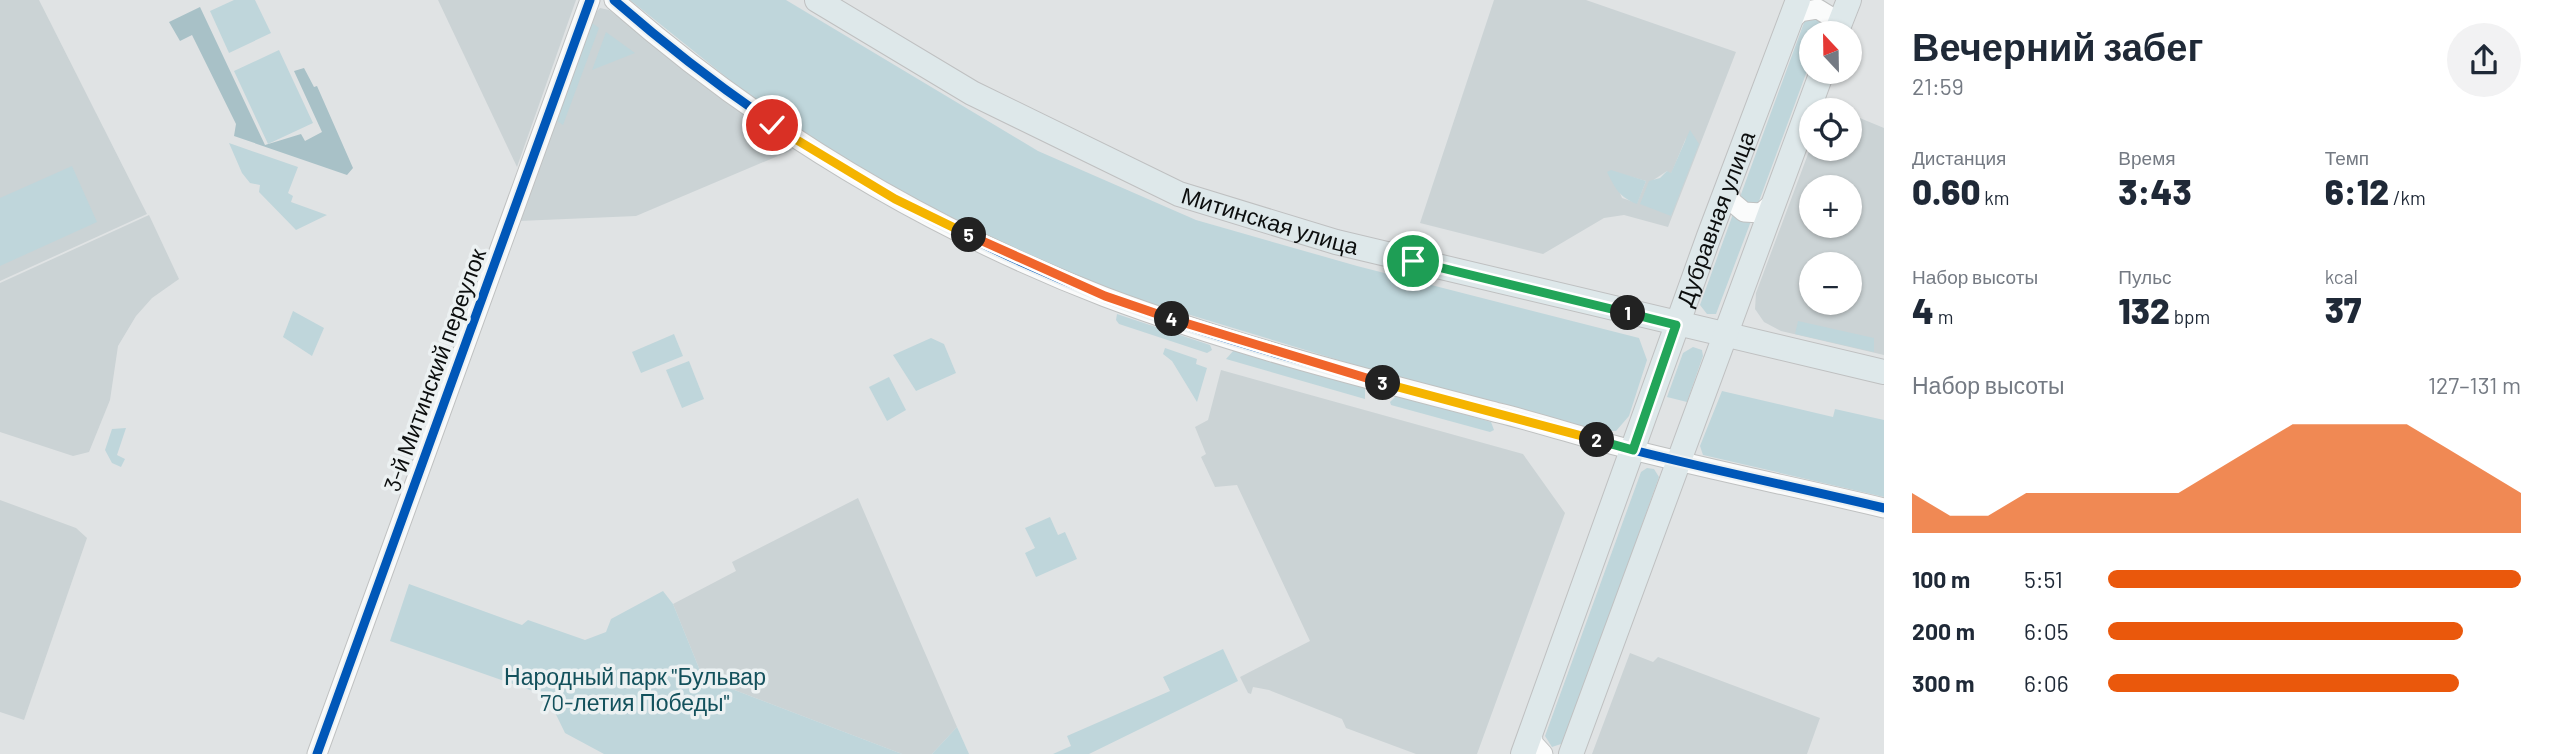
<!DOCTYPE html>
<html lang="ru">
<head>
<meta charset="utf-8">
<style>
  :root { --surface:#fff; --page:#f2f2f3; --text:#1f2937; --muted:#747a83; --accent:#ea580c }
  body { margin:0; font-family:Barlow,sans-serif; background:var(--page); color:var(--text); height:100vh; display:flex; flex-direction:column; font-size:26px; white-space:nowrap }
  * { box-sizing:border-box; margin:0 }
  p { font-size:23px; color:var(--muted) }
  .icon { flex:none; width:38px; height:38px; fill:none; stroke:currentColor; stroke-width:2; stroke-linecap:round; stroke-linejoin:round }
  .map { position:relative; flex:1; overflow:hidden }
  .side { display:flex; flex-direction:column; background:var(--surface); width:665px }
  .side>* { flex:none }
  .needle { width:46px; rotate:338deg }
  .controls { position:absolute; left:1799px; top:21px; display:grid; gap:14px }
  .controls a { display:grid; place-items:center; width:63px; height:63px; border-radius:50%; background:var(--surface); box-shadow:0 2px 5px #0004; font-size:35px }
  .pin { position:absolute; display:grid; place-items:center; width:60px; height:60px; color:#fff; margin:-30px; border:4px solid #fff; border-radius:50%; box-shadow:0 2px 7px #0007 }
  .km { position:absolute; width:35px; height:35px; margin:-18px; border-radius:50%; background:#222; color:#fff; font-size:19px; line-height:35px; text-align:center }
  .round { display:grid; place-items:center; flex:none; width:74px; height:74px; border-radius:37px; background:var(--page) }
  .overview { display:flex; align-items:center; justify-content:space-between; height:119px; padding:0 28px }
  h1 { font-size:38px; font-weight:800; line-height:52px }
  .metrics { display:grid; grid-template-columns:repeat(3,1fr); gap:10px; height:119px; padding:7px 28px }
  .metrics div { display:grid; align-content:center }
  .metrics b { font-size:35px; font-weight:800 }
  .metrics small { font-size:19px; font-weight:400 }
  .metrics p { font-size:19px }
  .chart { height:196px; padding:14px 28px }
  .chart p { display:flex; justify-content:space-between }
  .chart svg { width:100%; height:126px; margin-top:7px; fill:var(--accent); opacity:.7 }
  ul { padding:0 28px; list-style:none; font-size:23px }
  li { display:grid; grid-template-columns:112px 84px 1fr; align-items:center; height:52px }
  li i { height:18px; border-radius:9px; background:var(--accent) }
  main { display:flex; flex:1; min-height:0 }
  .map>svg:first-child { display:block }
  .built { fill:#cbd3d5; fill-rule:evenodd }
  .green { fill:#bfd6db }
  .forest { fill:#a8c1c7 }
  .lines { fill:none; stroke-linecap:round; stroke-linejoin:round }
  .minor-casing { stroke:#bfc1c1; stroke-width:21 }
  .major-casing { stroke:#bfc0c1; stroke-width:26 }
  .minor { stroke:#fafbfb; stroke-width:19 }
  .major { stroke:#dee8ea; stroke-width:24 }
  .cycleway-casing { stroke:#ecf1f2; stroke-width:13 }
  .cycleway { stroke:#0057b8; stroke-width:9 }
  .split-1-casing { stroke:#fff; stroke-width:14 }
  .split-2-casing { stroke:#fff; stroke-width:14 }
  .split-3-casing { stroke:#fff; stroke-width:14 }
  .split-4-casing { stroke:#fff; stroke-width:14 }
  .split-5-casing { stroke:#fff; stroke-width:14 }
  .split-6-casing { stroke:#fff; stroke-width:14 }
  .split-1 { stroke:#22a559; stroke-width:9 }
  .split-2 { stroke:#22a559; stroke-width:9 }
  .split-3 { stroke:#f5b400; stroke-width:9 }
  .split-4 { stroke:#f0652b; stroke-width:9 }
  .split-5 { stroke:#f0652b; stroke-width:9 }
  .split-6 { stroke:#f5b400; stroke-width:9 }
  .labels { text-anchor:middle; stroke-width:7; stroke-linejoin:round; paint-order:stroke }
  .street-label { font-size:23px; fill:#0c0e0e; stroke:#ecf1f2 }
  .park-label { font-size:23px; fill:#13515c; stroke:#ecf1f2 }
</style>
</head>
<body>
<main>
<div class="map">
<svg width="1884" height="754" viewBox="0 0 1884 754">
  <rect width="100%" height="100%" fill="#e0e3e4"/>
  <!-- built -->
  <g class="built">
    <polygon points="0,0 39,0 147,214 0,281"/>
    <polygon points="438,0 576,0 517,167"/>
    <path d="M 1494,0 L 1586,0 L 1736,52 L 1668,227 L 1624,215 L 1604,218 L 1543,254 L 1420,223 ZM 1686,138 L 1671,216 L 1652,181 L 1667,171 L 1671,174 ZM 1611,171 L 1646,181 L 1637,203 L 1622,198 Z"/>
    <polygon points="600,8 609,10 792,150 636,216 519,221 593,15"/>
    <path d="M 1850,114 L 1884,128 L 1884,355 L 1781,331 L 1764,322 L 1755,309 L 1756,293 L 1811,146 L 1811,149 L 1850,149 ZM 1811,187 L 1850,187 L 1850,226 L 1811,226 ZM 1811,264 L 1850,264 L 1850,303 L 1811,303 Z"/>
    <polygon points="149,215 179,279 152,298 136,316 118,346 110,400 89,452 73,456 0,432 0,283"/>
    <polygon points="1221,370 1523,454 1565,513 1477,754 1416,754 1346,728 1342,719 1269,690 1253,687 1251,694 1248,693 1240,677 1310,641 1237,485 1215,487 1201,457 1206,454 1195,427 1208,420"/>
    <polygon points="858,498 957,727 932,754 902,754 703,678 673,604 736,571 732,562"/>
    <polygon points="0,500 76,528 87,538 24,720 0,712"/>
    <polygon points="1630,653 1653,662 1658,657 1820,718 1807,754 1592,754"/>
  </g>
  <!-- green -->
  <g class="green">
    <polygon points="234,0 255,0 271,33 229,53 210,11"/>
    <polygon points="630,0 786,0 1038,151 1196,220 1357,266 1639,338 1647,360 1629,416 1616,431 1599,431 1378,372 1111,291 1032,257 899,191 808,135 756,101"/>
    <polygon points="1818,17 1823,28 1821,33 1811,33 1811,60 1758,204 1753,207 1740,197 1805,20"/>
    <polygon points="592,23 599,28 563,125 557,121"/>
    <polygon points="606,32 635,53 592,70"/>
    <polygon points="279,50 313,123 268,144 234,71"/>
    <polygon points="1690,130 1699,144 1671,216 1640,204 1649,181 1660,178 1667,171 1671,173"/>
    <polygon points="229,143 298,167 288,193 293,196 291,202 327,215 296,230 259,192 260,185 250,183 242,173"/>
    <polygon points="72,166 97,222 0,266 0,198"/>
    <path d="M 1611,170 L 1646,181 L 1637,204 C 1619,197 1615,188 1607,172 Z"/>
    <polygon points="1733,214 1741,221 1751,221 1716,314 1707,314 1700,305"/>
    <polygon points="293,311 324,328 312,356 283,337"/>
    <polygon points="1117,314 1210,345 1212,350 1207,353 1119,324 1116,320"/>
    <polygon points="1798,321 1874,338 1874,352 1795,334"/>
    <polygon points="674,334 683,356 641,373 632,352"/>
    <polygon points="931,338 944,344 956,373 916,391 893,355"/>
    <polygon points="1693,347 1702,350 1703,356 1687,402 1667,397 1683,353"/>
    <polygon points="1165,348 1197,359 1196,364 1207,368 1197,402 1172,361 1163,354"/>
    <polygon points="1234,350 1365,387 1365,399 1226,359"/>
    <polygon points="689,361 704,399 682,408 666,370"/>
    <polygon points="889,377 906,410 887,421 869,387"/>
    <polygon points="1722,391 1833,417 1835,409 1884,420 1884,497 1703,455 1700,446"/>
    <polygon points="1397,395 1491,422 1494,430 1490,432 1391,405 1390,402"/>
    <polygon points="126,428 117,455 125,459 121,467 112,463 105,450 112,429"/>
    <polygon points="1647,468 1654,469 1659,477 1564,743 1552,747 1545,736 1641,472"/>
    <polygon points="1050,517 1058,535 1065,532 1077,559 1036,577 1025,553 1035,548 1025,528"/>
    <polygon points="409,584 522,625 528,620 585,640 606,632 611,619 663,591 673,604 703,678 902,754 604,754 565,733 547,696 390,641"/>
    <polygon points="1223,649 1238,681 1089,754 1053,754 1071,746 1067,736 1170,691 1163,677"/>
    <polygon points="957,727 969,754 932,754"/>
  </g>
  <!-- forest -->
  <polygon class="forest" points="200,7 265,145 301,134 305,141 322,132 294,71 304,68 314,87 317,86 353,168 347,175 234,136 236,124 192,35 180,41 169,22"/>
  <g class="lines">
    <defs>
      <g id="minor">
        <path d="M 614,0 C 759,127 925,227 1105,297 C 1233,345 1367,379 1499,413 C 1544,424 1588,439 1633,450 C 1716,471 1800,488 1884,508"/>
        <polyline points="1790,22 1800,12 1818,9 1831,17 1835,33"/>
        <polyline points="1728,183 1731,201 1744,212 1761,213 1775,201"/>
        <polyline points="1532,727 1533,743 1543,754"/>
        <polyline points="317,754 590,0"/>
      </g>
      <g id="major">
        <path id="s1" d="M 817,0 L 972,93 L 1179,194 L 1336,242 L 1884,372"/>
        <polyline points="1836,33 1849,0"/>
        <path id="s2" d="M 1523,754 L 1709,236 L 1798,0"/>
        <polyline points="1571,754 1822,72"/>
      </g>
    </defs>
    <!-- minor casing -->
    <use href="#minor" class="minor-casing"/>
    <!-- major casing -->
    <use href="#major" class="major-casing"/>
    <!-- minor -->
    <use href="#minor" class="minor"/>
    <!-- major -->
    <use href="#major" class="major"/>
    <defs>
      <g id="cycleway">
        <path d="M 614,0 C 759,127 925,227 1105,297 C 1233,345 1367,379 1499,413 C 1544,424 1588,439 1633,450 C 1716,471 1800,488 1884,508"/>
        <polyline points="317,754 590,0"/>
      </g>
    </defs>
    <!-- cycleway casing -->
    <use href="#cycleway" class="cycleway-casing"/>
    <!-- cycleway -->
    <use href="#cycleway" class="cycleway"/>
  </g>
  <g class="lines">
    <defs>
      <polyline id="split-1" points="1413,261 1628,313"/>
      <polyline id="split-2" points="1597,440 1633,450 1676,325 1628,313"/>
      <polyline id="split-3" points="1383,383 1597,440"/>
      <polyline id="split-4" points="1172,319 1383,383"/>
      <polyline id="split-5" points="969,235 1105,296 1172,319"/>
      <polyline id="split-6" points="772,125 895,199 969,235"/>
    </defs>
    <!-- split-1 casing -->
    <use href="#split-1" class="split-1-casing"/>
    <!-- split-2 casing -->
    <use href="#split-2" class="split-2-casing"/>
    <!-- split-3 casing -->
    <use href="#split-3" class="split-3-casing"/>
    <!-- split-4 casing -->
    <use href="#split-4" class="split-4-casing"/>
    <!-- split-5 casing -->
    <use href="#split-5" class="split-5-casing"/>
    <!-- split-6 casing -->
    <use href="#split-6" class="split-6-casing"/>
    <!-- split-1 -->
    <use href="#split-1" class="split-1"/>
    <!-- split-2 -->
    <use href="#split-2" class="split-2"/>
    <!-- split-3 -->
    <use href="#split-3" class="split-3"/>
    <!-- split-4 -->
    <use href="#split-4" class="split-4"/>
    <!-- split-5 -->
    <use href="#split-5" class="split-5"/>
    <!-- split-6 -->
    <use href="#split-6" class="split-6"/>
  </g>
  <g class="labels">
    <!-- street labels -->
    <g class="street-label">
      <text dy="8" stroke="none"><textPath href="#s2" startOffset="569">Дубравная улица</textPath></text>
      <text dy="8" stroke="none"><textPath href="#s1" startOffset="506">Митинская улица</textPath></text>
      <text transform="translate(435 370) rotate(-70)" y="8">3-й Митинский переулок</text>
    </g>
    <!-- park labels -->
    <g class="park-label">
      <text x="635" y="685">Народный парк "Бульвар<tspan x="635" dy="26">70-летия Победы"</tspan></text>
    </g>
  </g>
</svg>
<div class="controls">
<a><svg class="needle" viewBox="-14 -14 28 28"><path d="M0-13l5 13h-10z" fill="#e53935"/><path d="M0 13l5-13h-10z" fill="#747a83"/></svg></a>
<a><svg class="icon" aria-label="locate" viewBox="0 0 24 24"><circle cx="12" cy="12" r="6"/><path d="M12 2v4M12 18v4M2 12h4M18 12h4"/></svg></a>
<a>+</a>
<a>−</a>
</div>
<div class="pin" style="left:1413px;top:261px;background:#1e9e55"><svg class="icon" aria-label="arrive" viewBox="0 0 24 24"><path d="M6 21V4h12l-3 4 3 4H6"/></svg></div>
<div class="pin" style="left:772px;top:125px;background:#d93025"><svg class="icon" aria-label="check" viewBox="0 0 24 24"><path d="M5 12l5 5 9-10"/></svg></div>
<b class="km" style="left:1628px;top:313px">1</b>
<b class="km" style="left:1597px;top:440px">2</b>
<b class="km" style="left:1383px;top:383px">3</b>
<b class="km" style="left:1172px;top:319px">4</b>
<b class="km" style="left:969px;top:235px">5</b>
</div>
<section class="side">
<div class="overview"><div><h1>Вечерний забег</h1><p>21:59</p></div><a class="round"><svg class="icon" aria-label="share" viewBox="0 0 24 24"><path d="M12 15V3M7 8l5-5 5 5M5 13v7h14v-7"/></svg></a></div>
<div class="metrics">
<div><p>Дистанция</p><b>0.60<small> km</small></b></div>
<div><p>Время</p><b>3:43</b></div>
<div><p>Темп</p><b>6:12<small> /km</small></b></div>
</div>
<div class="metrics">
<div><p>Набор высоты</p><b>4<small> m</small></b></div>
<div><p>Пульс</p><b>132<small> bpm</small></b></div>
<div><p>kcal</p><b>37</b></div>
</div>
<div class="chart"><p><span>Набор высоты</span>127–131 m</p>
<svg viewBox="0 0 160 44" preserveAspectRatio="none"><path d="M0 44V30L10 38L20 38L30 30L40 30L50 30L60 30L70 30L80 22L90 14L100 6L110 6L120 6L130 6L140 14L150 22L160 30V44z"/></svg>
</div>
<ul>
<li><b>100 m</b>5:51<i style="width:100%"></i></li>
<li><b>200 m</b>6:05<i style="width:86%"></i></li>
<li><b>300 m</b>6:06<i style="width:85%"></i></li>
</ul>
</section>
</main>
</body>
</html>
